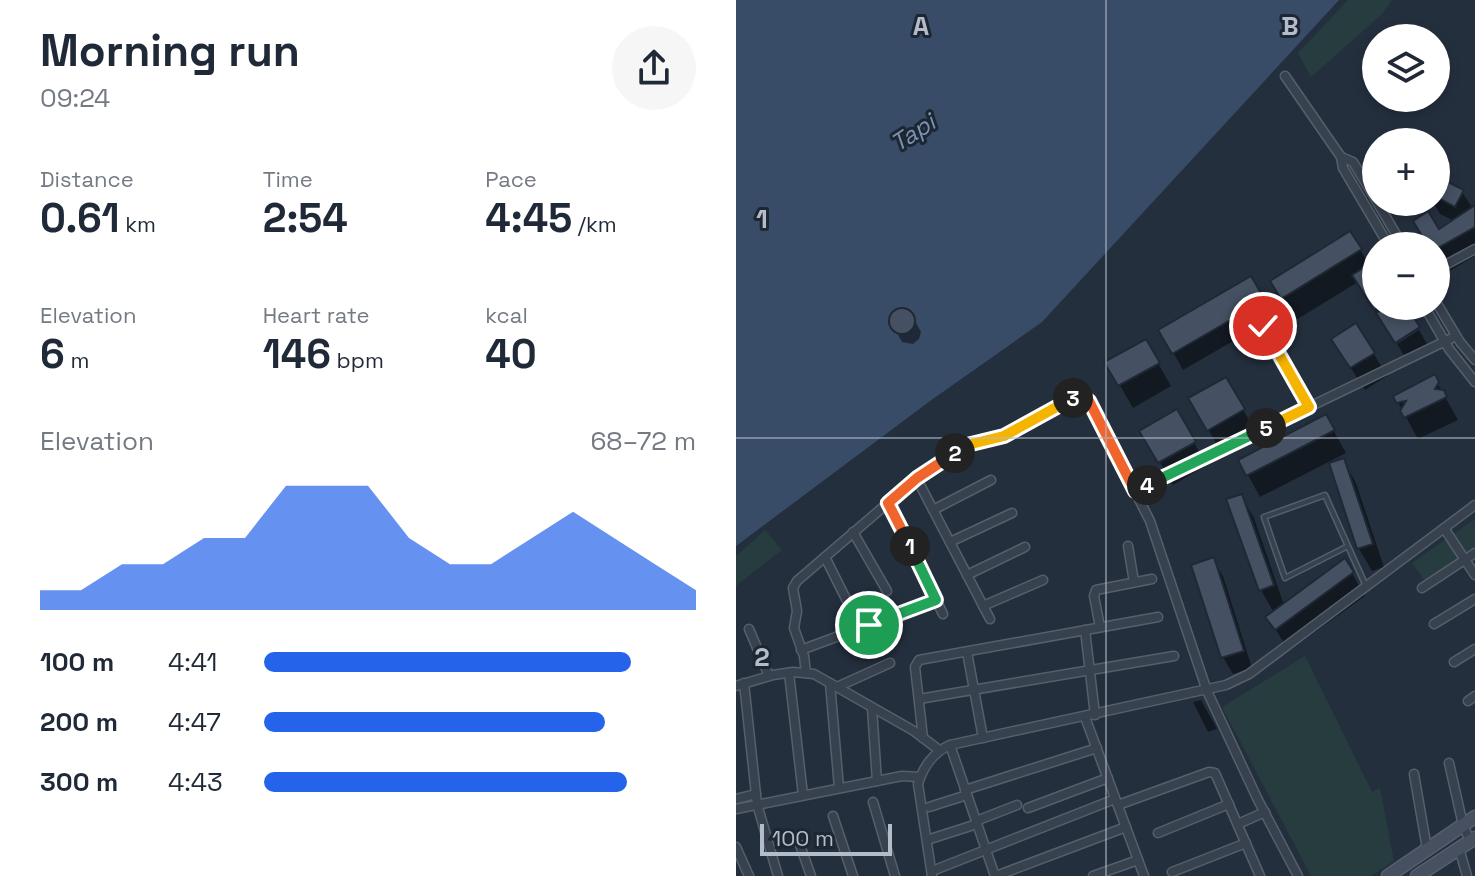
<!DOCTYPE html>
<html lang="en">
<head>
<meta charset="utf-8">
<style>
  :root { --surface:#fff; --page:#f6f6f7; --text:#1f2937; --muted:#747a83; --accent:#2563eb }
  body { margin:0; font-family:"Space Grotesk",sans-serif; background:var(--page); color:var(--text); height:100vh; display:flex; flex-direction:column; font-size:30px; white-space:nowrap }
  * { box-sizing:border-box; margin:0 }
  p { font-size:26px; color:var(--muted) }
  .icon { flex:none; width:44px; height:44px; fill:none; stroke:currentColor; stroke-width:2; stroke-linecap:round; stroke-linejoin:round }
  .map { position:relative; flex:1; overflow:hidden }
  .sheet { display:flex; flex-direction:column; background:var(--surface); width:736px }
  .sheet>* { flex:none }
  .controls { position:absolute; left:626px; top:24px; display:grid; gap:16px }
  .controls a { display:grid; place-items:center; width:88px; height:88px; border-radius:50%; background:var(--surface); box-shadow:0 4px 12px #0003; font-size:40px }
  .scale { position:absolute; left:24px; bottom:20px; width:132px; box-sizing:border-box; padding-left:8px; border:4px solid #b4bcc9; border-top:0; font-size:22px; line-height:28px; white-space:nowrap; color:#b4bcc9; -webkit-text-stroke:6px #1d2633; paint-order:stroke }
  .pin { position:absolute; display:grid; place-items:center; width:68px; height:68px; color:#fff; margin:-34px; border:4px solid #fff; border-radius:50%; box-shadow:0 2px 8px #0007 }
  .km { position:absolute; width:40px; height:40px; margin:-20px; border-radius:50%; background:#222; color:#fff; font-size:22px; line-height:40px; text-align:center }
  .round { display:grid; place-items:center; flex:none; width:84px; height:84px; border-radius:42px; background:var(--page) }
  .headline { display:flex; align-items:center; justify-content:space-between; height:136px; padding:0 40px }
  h1 { font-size:44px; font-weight:600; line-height:60px }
  .stats { display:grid; grid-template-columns:repeat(3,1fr); gap:12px; height:136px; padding:8px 40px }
  .stats div { display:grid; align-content:center }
  .stats b { font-size:40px; font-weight:600 }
  .stats small { font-size:22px; font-weight:400 }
  .stats p { font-size:22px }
  .chart { height:224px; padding:16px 40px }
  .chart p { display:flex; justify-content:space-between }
  .chart svg { width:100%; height:144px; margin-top:8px; fill:var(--accent); opacity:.7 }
  ul { padding:0 40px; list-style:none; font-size:26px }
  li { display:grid; grid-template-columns:128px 96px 1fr; align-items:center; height:60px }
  li i { height:20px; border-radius:10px; background:var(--accent) }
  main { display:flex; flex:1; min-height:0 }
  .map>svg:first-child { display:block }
  .green { fill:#263c3f }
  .water { fill:#394c67 }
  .shadow { fill:#0007 }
  .building { fill:#455162; stroke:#1f2835; stroke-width:2 }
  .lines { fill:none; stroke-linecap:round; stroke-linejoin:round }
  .lane-casing { stroke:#565f6c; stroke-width:7 }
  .street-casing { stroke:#565f6c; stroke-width:11 }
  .secondary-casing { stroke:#565f6c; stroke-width:15 }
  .lane { stroke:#38414e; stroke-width:4 }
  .street { stroke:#38414e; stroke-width:8 }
  .secondary { stroke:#465061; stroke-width:12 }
  .split-1-casing { stroke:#fff; stroke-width:16 }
  .split-2-casing { stroke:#fff; stroke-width:16 }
  .split-3-casing { stroke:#fff; stroke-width:16 }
  .split-4-casing { stroke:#fff; stroke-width:16 }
  .split-5-casing { stroke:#fff; stroke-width:16 }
  .split-6-casing { stroke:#fff; stroke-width:16 }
  .split-1 { stroke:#22a559; stroke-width:10 }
  .split-2 { stroke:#f0652b; stroke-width:10 }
  .split-3 { stroke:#f5b400; stroke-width:10 }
  .split-4 { stroke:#f0652b; stroke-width:10 }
  .split-5 { stroke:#22a559; stroke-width:10 }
  .split-6 { stroke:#f5b400; stroke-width:10 }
  .grid { fill:none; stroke:#b4bcc9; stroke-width:2; stroke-opacity:0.55 }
  .labels { text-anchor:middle; stroke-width:6; stroke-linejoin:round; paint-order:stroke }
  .water-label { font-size:24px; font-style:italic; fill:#7c92b1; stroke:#1d2633 }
  .grid-label { font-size:26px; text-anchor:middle; font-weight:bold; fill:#b4bcc9; stroke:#1d2633; stroke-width:6; stroke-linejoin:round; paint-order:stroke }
</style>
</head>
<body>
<main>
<section class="sheet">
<div class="headline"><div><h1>Morning run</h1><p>09:24</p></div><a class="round"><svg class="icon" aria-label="share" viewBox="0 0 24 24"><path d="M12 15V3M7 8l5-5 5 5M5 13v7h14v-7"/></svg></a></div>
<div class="stats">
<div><p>Distance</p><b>0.61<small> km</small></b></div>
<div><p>Time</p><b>2:54</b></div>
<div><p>Pace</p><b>4:45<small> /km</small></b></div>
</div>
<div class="stats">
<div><p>Elevation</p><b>6<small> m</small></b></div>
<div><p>Heart rate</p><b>146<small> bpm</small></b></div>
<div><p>kcal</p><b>40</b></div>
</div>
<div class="chart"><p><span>Elevation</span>68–72 m</p>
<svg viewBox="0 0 160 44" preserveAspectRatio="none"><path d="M0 44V38L10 38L20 30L30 30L40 22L50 22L60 6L70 6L80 6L90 22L100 30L110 30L120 22L130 14L140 22L150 30L160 38V44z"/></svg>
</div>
<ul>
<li><b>100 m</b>4:41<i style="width:85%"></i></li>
<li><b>200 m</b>4:47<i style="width:79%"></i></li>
<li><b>300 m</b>4:43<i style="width:84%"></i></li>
</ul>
</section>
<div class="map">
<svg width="739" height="876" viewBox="0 0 739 876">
  <rect width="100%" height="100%" fill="#242f3e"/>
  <!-- green -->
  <g class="green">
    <polygon points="612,0 656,0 646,14 575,77 562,53"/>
    <polygon points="739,519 739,550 689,581 676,563"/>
    <polygon points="29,530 46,550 0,586 0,556"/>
    <polygon points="569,656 636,792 644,788 658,861 635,876 575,876 486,707"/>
  </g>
  <!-- water -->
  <polygon class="water" points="0,0 603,0 306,322 194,401 0,546"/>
  <!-- shadow -->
  <g class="shadow">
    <polygon points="700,178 726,192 737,209 739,208 739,256 710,273 700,256 700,246 694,246 702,232 718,221 704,214 697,202 700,202"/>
    <polygon points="614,233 634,266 640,262 640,306 668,306 659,341 622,282 560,320 536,282"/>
    <polygon points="515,279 537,318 447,370 425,331"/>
    <polygon points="167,309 174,312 185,332 183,339 177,344 166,342 154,320 157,314"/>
    <polygon points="683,330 695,351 673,364 661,344"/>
    <polygon points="410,342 435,386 397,408 371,363"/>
    <polygon points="638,354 651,376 629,390 611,362"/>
    <polygon points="698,377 722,420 682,439 659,397"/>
    <polygon points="489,379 520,432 485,452 455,399"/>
    <polygon points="440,412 471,465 437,485 406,432"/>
    <polygon points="590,417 610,453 524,497 512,475"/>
    <polygon points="607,460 620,483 648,567 636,571 623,549 595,464"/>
    <polygon points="505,496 518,518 548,605 609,561 629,596 553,651 532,617 538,613 525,590"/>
    <polygon points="477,560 487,576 516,668 497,674 487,657"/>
    <polygon points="465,700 481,729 472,732 457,702"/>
  </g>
  <!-- building -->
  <g class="building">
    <polygon points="700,176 728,190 719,207 700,197"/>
    <polygon points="739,205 739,227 700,249 700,246 692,246 677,221 692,211 703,229"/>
    <polygon points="614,231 626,249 545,299 534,281"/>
    <polygon points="640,260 640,313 616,275"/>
    <polygon points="515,276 529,300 436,354 422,330"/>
    <polygon points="651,306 670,306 684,327 659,343 640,313"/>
    <circle cx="166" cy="321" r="13"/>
    <polygon points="620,323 639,353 614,368 595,339"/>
    <polygon points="410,339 424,363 382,386 368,362"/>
    <polygon points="699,374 703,382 699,389 708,390 711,397 668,418 664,411 670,401 660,403 657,396"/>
    <polygon points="490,377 509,409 471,431 452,398"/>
    <polygon points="441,409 460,442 422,463 403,431"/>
    <polygon points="590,414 599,430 510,476 502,460"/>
    <polygon points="608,458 637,544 621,549 593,463"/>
    <polygon points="506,494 538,585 523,591 490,499"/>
    <polygon points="478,557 508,651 485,658 455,565"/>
    <polygon points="609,558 618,572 539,630 529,617"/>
  </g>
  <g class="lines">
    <defs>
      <g id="lane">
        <polyline points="527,326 573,407"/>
        <polyline points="612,546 549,578 528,517 589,495 629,584"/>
      </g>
      <g id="street">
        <polyline points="549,76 605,157 607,168 653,246"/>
        <polyline points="605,157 617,162 640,200"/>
        <polyline points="641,202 667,246"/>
        <polyline points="700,270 739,249"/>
        <polyline points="700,302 724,342 739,360"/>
        <polyline points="688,306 713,349 739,382"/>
        <polyline points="181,479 254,619"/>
        <polyline points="399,491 720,336"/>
        <polyline points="152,503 207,614"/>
        <polyline points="197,510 255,480"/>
        <polyline points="708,528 739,575"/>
        <polyline points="117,532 151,591"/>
        <polyline points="214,542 276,513"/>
        <polyline points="392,546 398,582"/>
        <polyline points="89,557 113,605"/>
        <polyline points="231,575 289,547"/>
        <polyline points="686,588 739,553"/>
        <polyline points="247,606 307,580"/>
        <polyline points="698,624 739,599"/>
        <polyline points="364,627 358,596 360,590 416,579"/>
        <polyline points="13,629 33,676"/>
        <polyline points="349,630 359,715"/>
        <polyline points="65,650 200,600"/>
        <polyline points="231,652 247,738"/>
        <polyline points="718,662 739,649"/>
        <polyline points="53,673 67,795"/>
        <polyline points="70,673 68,656 58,628 61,611 57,588 61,581 181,478 231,445 268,436 337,398 346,396 353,401 414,521 471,691 522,800 562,876"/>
        <polyline points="8,683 21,804 42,876"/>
        <polyline points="94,683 103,788"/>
        <polyline points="0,686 37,675 57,672 78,674 178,731 203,750"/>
        <polyline points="101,687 154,663"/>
        <polyline points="183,699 438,656"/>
        <polyline points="732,701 739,696"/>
        <polyline points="136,708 141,781"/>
        <polyline points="349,717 408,876"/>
        <polyline points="187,738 179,667 183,660 422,617"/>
        <polyline points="214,745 259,876"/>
        <polyline points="713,763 727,825 734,841"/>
        <polyline points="678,774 691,849"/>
        <polyline points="229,790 361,748"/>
        <polyline points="0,799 20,794"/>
        <polyline points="137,802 159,876"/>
        <polyline points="382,805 473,772 479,773 524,876"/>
        <polyline points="193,807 231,795"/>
        <polyline points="292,808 372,778"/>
        <polyline points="0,809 166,776 184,777"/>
        <polyline points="97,816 117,876"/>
        <polyline points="240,821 281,805"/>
        <polyline points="502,824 529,812"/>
        <polyline points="422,833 493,804"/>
        <polyline points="191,840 241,824"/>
        <polyline points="64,845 75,876"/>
        <polyline points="0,847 13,876"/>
        <polyline points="723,848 731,876"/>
        <polyline points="196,871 379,799"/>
        <polyline points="436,872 510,843"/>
        <path d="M 196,876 L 182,784 C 187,767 198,752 214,745 L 490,685 L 513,674 L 739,505"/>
        <polyline points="260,876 390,827"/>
        <polyline points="357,876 402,860"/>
      </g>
      <g id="secondary">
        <polyline points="652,876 739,817"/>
        <polyline points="681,876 739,838"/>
      </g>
    </defs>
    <!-- lane casing -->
    <use href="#lane" class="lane-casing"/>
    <!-- street casing -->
    <use href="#street" class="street-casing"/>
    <!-- secondary casing -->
    <use href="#secondary" class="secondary-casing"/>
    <!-- lane -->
    <use href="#lane" class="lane"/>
    <!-- street -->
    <use href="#street" class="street"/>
    <!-- secondary -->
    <use href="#secondary" class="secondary"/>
  </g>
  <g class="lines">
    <defs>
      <polyline id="split-1" points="133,625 200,600 174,546"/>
      <polyline id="split-2" points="174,546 152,503 181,478 219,453"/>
      <polyline id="split-3" points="219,453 231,445 268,436 337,398"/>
      <polyline id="split-4" points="337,398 346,396 353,401 399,491 411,485"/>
      <polyline id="split-5" points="411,485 530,428"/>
      <polyline id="split-6" points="527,326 573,407 530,428"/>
    </defs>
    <!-- split-1 casing -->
    <use href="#split-1" class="split-1-casing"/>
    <!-- split-2 casing -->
    <use href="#split-2" class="split-2-casing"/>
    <!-- split-3 casing -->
    <use href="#split-3" class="split-3-casing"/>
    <!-- split-4 casing -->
    <use href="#split-4" class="split-4-casing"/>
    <!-- split-5 casing -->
    <use href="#split-5" class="split-5-casing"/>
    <!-- split-6 casing -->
    <use href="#split-6" class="split-6-casing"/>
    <!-- split-1 -->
    <use href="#split-1" class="split-1"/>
    <!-- split-2 -->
    <use href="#split-2" class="split-2"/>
    <!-- split-3 -->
    <use href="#split-3" class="split-3"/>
    <!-- split-4 -->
    <use href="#split-4" class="split-4"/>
    <!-- split-5 -->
    <use href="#split-5" class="split-5"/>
    <!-- split-6 -->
    <use href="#split-6" class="split-6"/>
  </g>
  <!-- grid -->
  <path class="grid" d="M 370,0 L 370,876M 0,438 L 739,438"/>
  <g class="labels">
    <!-- water labels -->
    <g class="water-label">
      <text transform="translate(177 133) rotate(-33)" y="8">Tapi</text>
    </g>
  </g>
  <g class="grid-label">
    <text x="185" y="35">A</text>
    <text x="554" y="35">B</text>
    <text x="26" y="228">1</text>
    <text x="26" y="666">2</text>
  </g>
</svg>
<div class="controls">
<a><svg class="icon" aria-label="layers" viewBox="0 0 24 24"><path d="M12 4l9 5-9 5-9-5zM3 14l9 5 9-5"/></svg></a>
<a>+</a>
<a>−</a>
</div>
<div class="scale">100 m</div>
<div class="pin" style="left:133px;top:625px;background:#1e9e55"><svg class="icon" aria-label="arrive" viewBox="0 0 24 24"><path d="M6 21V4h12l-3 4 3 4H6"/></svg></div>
<div class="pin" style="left:527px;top:326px;background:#d93025"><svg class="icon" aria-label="check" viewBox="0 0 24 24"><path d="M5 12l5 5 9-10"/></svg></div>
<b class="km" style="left:174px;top:546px">1</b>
<b class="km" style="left:219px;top:453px">2</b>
<b class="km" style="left:337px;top:398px">3</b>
<b class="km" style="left:411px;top:485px">4</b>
<b class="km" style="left:530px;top:428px">5</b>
</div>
</main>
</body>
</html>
